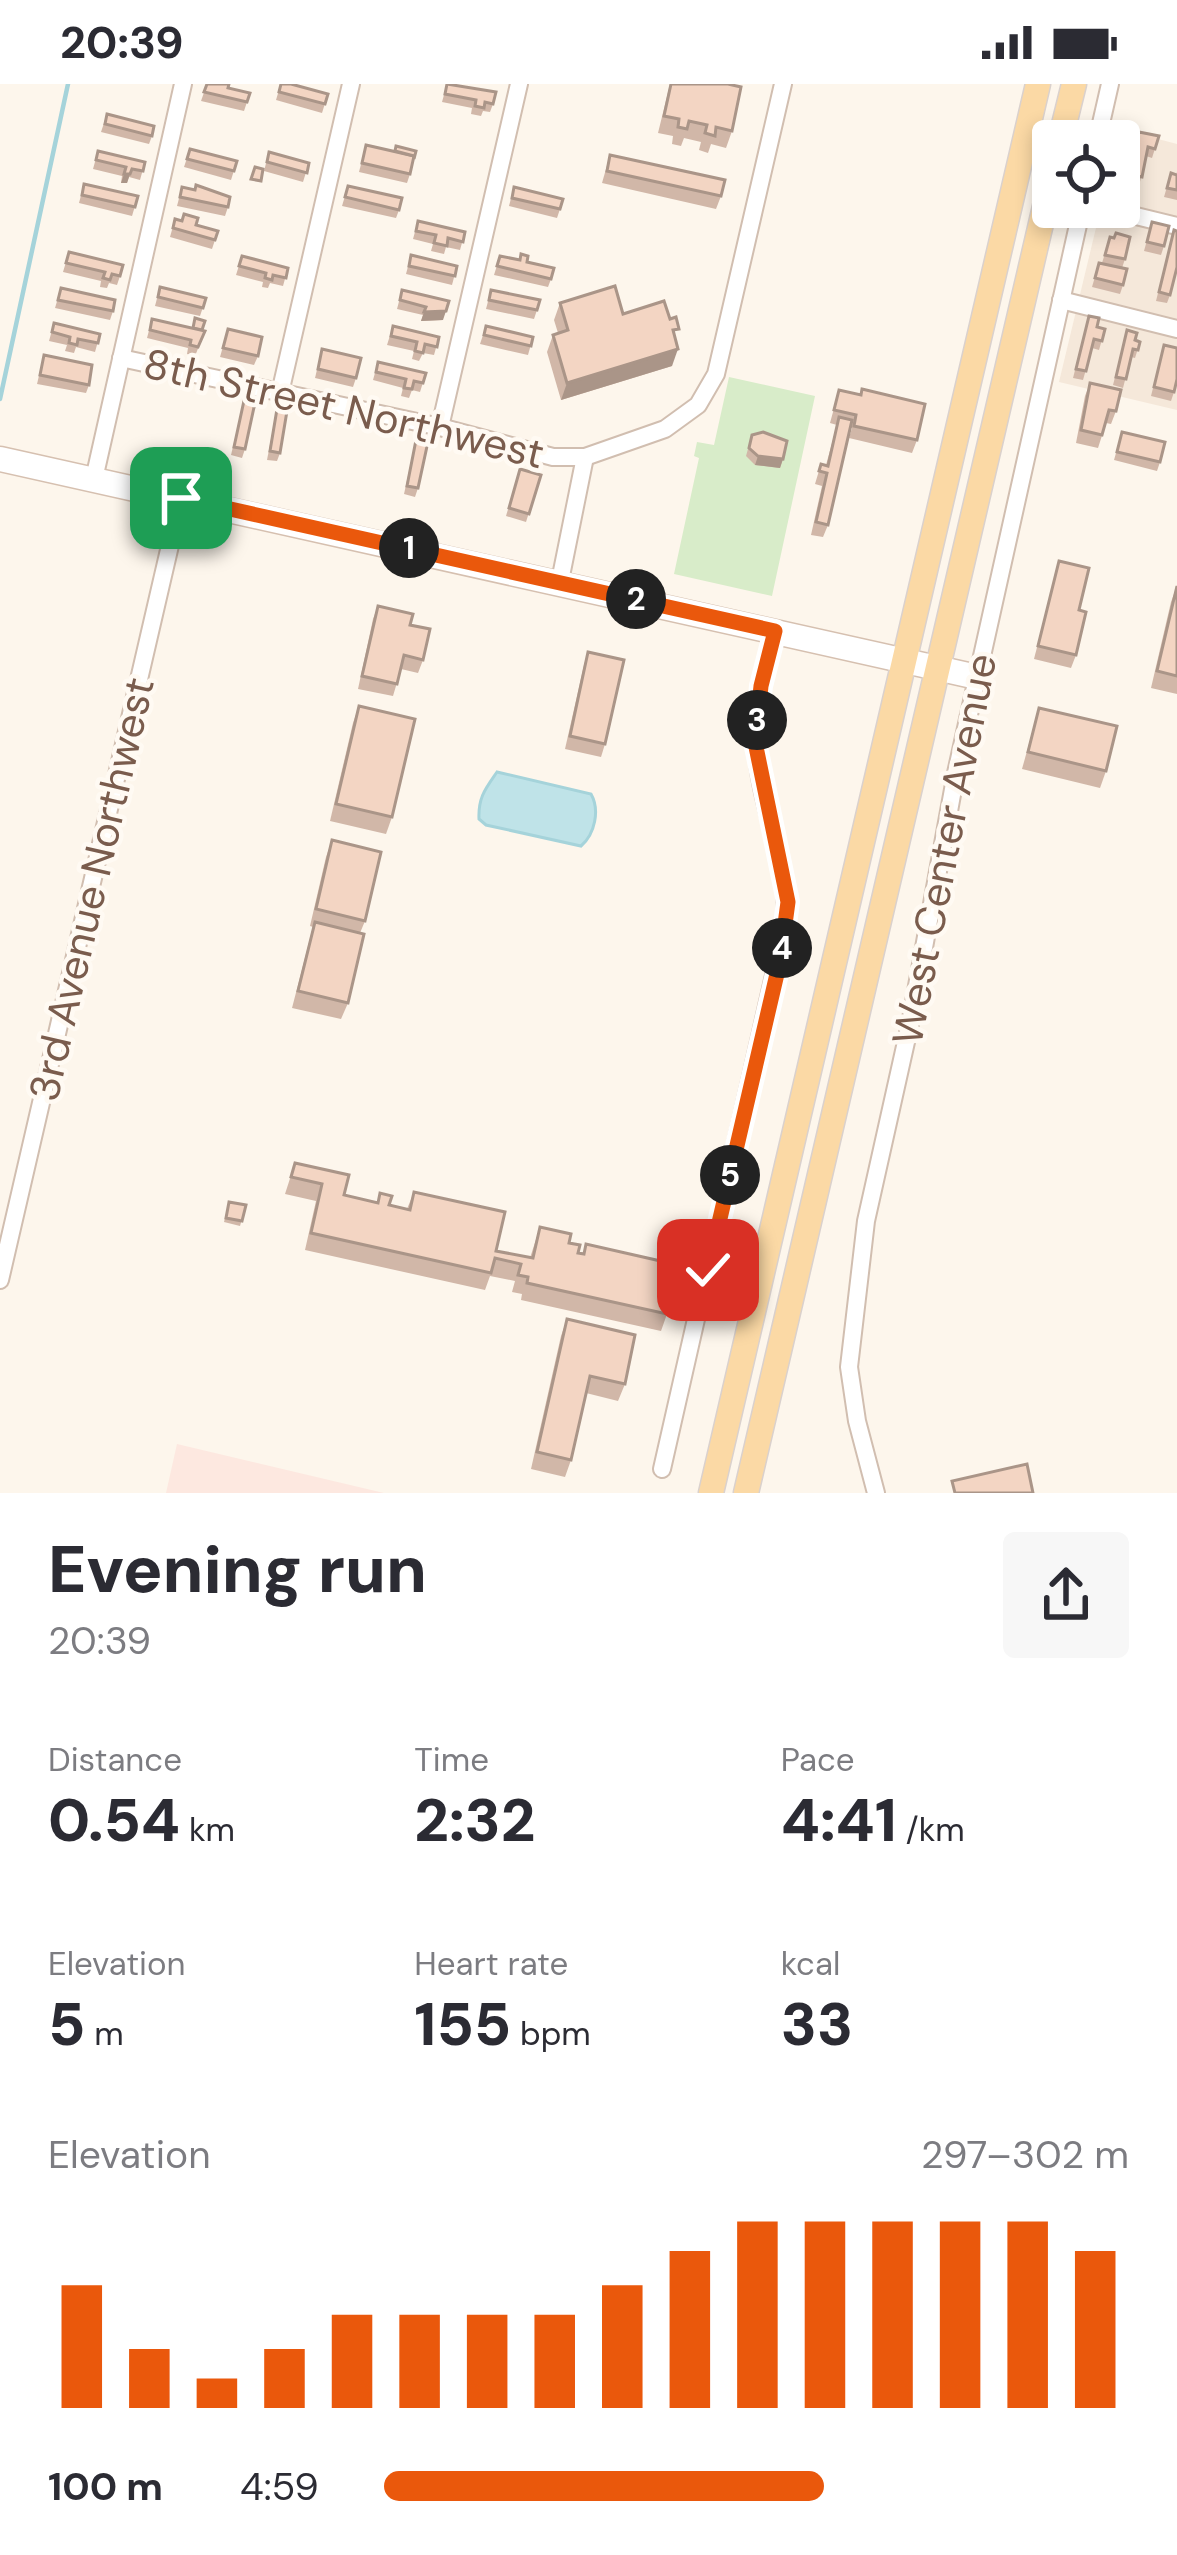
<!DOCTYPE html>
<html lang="en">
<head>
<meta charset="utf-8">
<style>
  :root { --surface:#fff; --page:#f7f7f7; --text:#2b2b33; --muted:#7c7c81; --accent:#ea580c }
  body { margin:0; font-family:"DM Sans",sans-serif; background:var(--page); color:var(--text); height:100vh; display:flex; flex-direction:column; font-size:45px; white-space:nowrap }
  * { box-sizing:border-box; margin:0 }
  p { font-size:39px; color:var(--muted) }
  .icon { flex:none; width:66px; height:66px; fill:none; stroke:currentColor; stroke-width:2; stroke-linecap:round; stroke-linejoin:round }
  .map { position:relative; height:1409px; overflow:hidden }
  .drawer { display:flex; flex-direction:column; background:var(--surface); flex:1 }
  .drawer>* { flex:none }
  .tools { position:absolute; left:1032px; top:36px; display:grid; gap:24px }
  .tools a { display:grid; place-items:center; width:108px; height:108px; border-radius:12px; background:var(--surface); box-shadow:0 6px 18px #0003; font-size:60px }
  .pin { position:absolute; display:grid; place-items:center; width:102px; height:102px; color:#fff; margin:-51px; border-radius:24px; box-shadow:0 6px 18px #0006 }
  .km { position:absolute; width:60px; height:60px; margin:-30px; border-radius:50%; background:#222; color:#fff; font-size:33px; line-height:60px; text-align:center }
  .round { display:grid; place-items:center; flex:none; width:126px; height:126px; border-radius:12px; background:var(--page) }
  .summary { display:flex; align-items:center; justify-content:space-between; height:204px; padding:0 48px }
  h1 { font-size:66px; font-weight:800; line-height:90px }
  .stats { display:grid; grid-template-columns:repeat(3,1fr); gap:18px; height:204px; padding:12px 48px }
  .stats div { display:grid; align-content:center }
  .stats b { font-size:60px; font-weight:800 }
  .stats small { font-size:33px; font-weight:400 }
  .stats p { font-size:33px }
  .chart { height:336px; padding:24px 48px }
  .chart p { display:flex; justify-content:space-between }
  .chart svg { width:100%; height:216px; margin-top:12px; stroke:var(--accent); stroke-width:6 }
  ul { padding:0 48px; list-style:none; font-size:39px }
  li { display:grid; grid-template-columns:192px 144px 1fr; align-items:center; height:90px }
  li i { height:30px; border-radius:15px; background:var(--accent) }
  .status { display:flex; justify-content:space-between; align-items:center; height:84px; padding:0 60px; background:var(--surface); direction:ltr }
  .status svg { height:33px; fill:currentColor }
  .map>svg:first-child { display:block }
  .residential { fill:#f5e8da }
  .commercial { fill:#fde8e0 }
  .green { fill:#d8ecc9 }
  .water { fill:#bfe3e8; stroke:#a5d3da; stroke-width:3 }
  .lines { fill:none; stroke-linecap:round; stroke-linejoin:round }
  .stream { stroke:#a5d3da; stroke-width:4.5 }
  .street-casing { stroke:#d1beb0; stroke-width:20 }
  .secondary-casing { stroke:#d6c0b0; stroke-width:27 }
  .primary-casing { stroke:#dad1cd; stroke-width:27 }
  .street { stroke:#fff; stroke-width:16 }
  .secondary { stroke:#fff; stroke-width:24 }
  .primary { stroke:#fbd9a5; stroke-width:24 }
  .wall { fill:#d1b7a8 }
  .shaded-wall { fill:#aa9588 }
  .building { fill:#f3d5c3; stroke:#aa9588; stroke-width:3 }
  .route-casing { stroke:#fff; stroke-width:24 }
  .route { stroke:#ea580c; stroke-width:15 }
  .labels { text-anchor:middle; stroke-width:9; stroke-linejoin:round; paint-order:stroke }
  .street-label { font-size:42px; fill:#7a5c4d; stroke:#fffaf3 }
</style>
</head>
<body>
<div class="status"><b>20:39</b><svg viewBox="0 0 49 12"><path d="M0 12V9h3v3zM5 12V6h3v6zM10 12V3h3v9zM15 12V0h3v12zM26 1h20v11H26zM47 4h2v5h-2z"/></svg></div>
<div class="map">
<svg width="1177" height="1409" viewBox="0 0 1177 1409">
  <rect width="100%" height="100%" fill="#fdf6ec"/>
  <!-- residential -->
  <polygon class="residential" points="1120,45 1177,60 1177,326 1059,298 1101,123 1119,123"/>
  <!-- commercial -->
  <polygon class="commercial" points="177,1360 384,1409 166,1409"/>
  <!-- green -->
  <polygon class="green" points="729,293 815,312 772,512 674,490 699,374 694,372 697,358 714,361"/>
  <!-- water -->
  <path class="water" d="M 497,688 L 591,710 C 600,726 595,750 581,762 L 486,741 L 479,735 C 478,713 486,704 497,688 Z"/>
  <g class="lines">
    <!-- stream -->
    <polyline class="stream" points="0,315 68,0"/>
    <defs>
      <g id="street">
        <polyline points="1097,57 1110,0"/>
        <polyline points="1099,123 1177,142"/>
        <polyline points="1061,216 1177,245"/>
        <polyline points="121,274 440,343 553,373 585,373 665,345 698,321 716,290 783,0"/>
        <polyline points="280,309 351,0"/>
        <polyline points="440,343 519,0"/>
        <polyline points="94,395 183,0"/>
        <polyline points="560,497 585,373"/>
        <polyline points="0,1196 181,414"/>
        <path d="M 662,1385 L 785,843 C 791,787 767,741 759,687 C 752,639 763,593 775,547"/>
        <polyline points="876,1409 857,1337 849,1283 866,1137 910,940 956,689 1082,123"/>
      </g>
      <polyline id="secondary" points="0,375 977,593"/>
      <g id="primary">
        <polyline points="1060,57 1074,0"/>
        <polyline points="711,1409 1038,0"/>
        <polyline points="746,1409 1053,88"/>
      </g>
    </defs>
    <!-- street casing -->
    <use href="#street" class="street-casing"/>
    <!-- secondary casing -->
    <use href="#secondary" class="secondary-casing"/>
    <!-- primary casing -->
    <use href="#primary" class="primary-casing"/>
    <!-- street -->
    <use href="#street" class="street"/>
    <!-- secondary -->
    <use href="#secondary" class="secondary"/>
    <!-- primary -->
    <use href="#primary" class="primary"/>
  </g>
  <!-- wall -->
  <g class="wall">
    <polygon points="207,0 250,9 244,27 201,17"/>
    <polygon points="447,0 493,20 490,28 483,27 481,32 471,30 472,24 442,18"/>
    <polygon points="670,0 728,0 732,47 726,64 711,60 708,69 699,66 701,58 684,54 681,62 672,60 673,52 658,49"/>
    <polygon points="279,6 328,10 322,29 276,16"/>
    <polygon points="107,30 152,52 149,60 101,48"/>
    <polygon points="1139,48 1159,52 1152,74 1146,72 1139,102 1119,97 1129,64 1134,66"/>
    <polygon points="366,61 410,90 407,99 359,88"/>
    <polygon points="190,65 237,77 231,96 184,83"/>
    <polygon points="98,67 145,78 140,96 129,93 127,99 121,99 122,92 93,85"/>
    <polygon points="269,68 309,79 303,98 264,87"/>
    <polygon points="610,71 721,112 716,125 602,99"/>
    <polygon points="1177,88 1177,116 1164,113 1171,89 1176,91"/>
    <polygon points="84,100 138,112 132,132 79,119"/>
    <polygon points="348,102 399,126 396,134 342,122"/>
    <polygon points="182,103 228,123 225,132 177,122"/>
    <polygon points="514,103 560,125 557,134 509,122"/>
    <polygon points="175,135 218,147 212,165 170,153"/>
    <polygon points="418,137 465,148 460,166 446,163 444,170 431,167 433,160 413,155"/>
    <polygon points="1152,138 1164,162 1161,171 1144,167"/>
    <polygon points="1174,146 1170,211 1167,219 1156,217"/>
    <polygon points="1110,153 1125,175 1122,184 1102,179"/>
    <polygon points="69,168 120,192 117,201 109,199 107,204 100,203 101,197 63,188"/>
    <polygon points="411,171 457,182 452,201 406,190"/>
    <polygon points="242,172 288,184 283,202 270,199 268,204 262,203 263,198 236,191"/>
    <polygon points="500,172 527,178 551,195 548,203 494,191"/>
    <polygon points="1099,179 1123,201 1120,210 1092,203"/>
    <polygon points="160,203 206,214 200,232 155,222"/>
    <polygon points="61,204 113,227 110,236 55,224"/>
    <polygon points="402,206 443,236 421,237 423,231 397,225"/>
    <polygon points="491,206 537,226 534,235 486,225"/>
    <polygon points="560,219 623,230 675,255 672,282 561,316 547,268 553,251 558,249 554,236"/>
    <polygon points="1089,232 1097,243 1105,245 1099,266 1092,264 1083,296 1073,294"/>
    <polygon points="152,235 205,247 195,272 187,270 188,264 147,254"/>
    <polygon points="54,239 100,250 95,268 76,263 74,269 65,267 67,261 49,257"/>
    <polygon points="393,242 439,253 434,271 423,269 419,277 412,275 414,267 387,261"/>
    <polygon points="486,242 533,253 528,271 480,260"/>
    <polygon points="228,245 258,272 254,281 220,273"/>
    <polygon points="1127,246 1135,256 1140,258 1135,274 1131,273 1123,304 1113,301"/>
    <polygon points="1164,261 1174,308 1171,317 1151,312"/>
    <polygon points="322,265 356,294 353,303 315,294"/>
    <polygon points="44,271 89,301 86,309 37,300"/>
    <polygon points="378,278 426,289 420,308 412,306 409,314 401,312 403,304 373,296"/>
    <polygon points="1090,299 1116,327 1111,340 1106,339 1098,364 1076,359 1085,312"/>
    <polygon points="839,306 917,356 912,369 849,354 852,344 850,344 828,441 823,453 811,451 822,402 815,400 821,380 826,381 837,341 830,339"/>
    <polygon points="245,312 245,365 242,374 231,371"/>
    <polygon points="278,319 280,369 277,377 267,376"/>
    <polygon points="1122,348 1160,378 1157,387 1114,376"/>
    <polygon points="417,351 418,404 415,413 404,410"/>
    <polygon points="752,351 783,375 780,384 755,381 746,372"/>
    <polygon points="520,385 541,391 526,438 506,432"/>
    <polygon points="1059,477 1076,571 1071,584 1034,575"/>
    <polygon points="1177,502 1177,610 1151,604 1171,518"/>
    <polygon points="378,522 410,541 423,576 418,589 401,585 393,612 358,605 373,535"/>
    <polygon points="588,568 605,660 601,673 565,665 584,581"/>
    <polygon points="359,622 392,733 386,750 330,737 353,639"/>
    <polygon points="1039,624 1106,687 1100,704 1022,685"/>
    <polygon points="332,756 365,837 360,849 348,919 341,935 292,924 313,843 310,842 326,773"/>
    <polygon points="295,1079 344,1111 377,1119 380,1109 389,1121 407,1125 414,1108 496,1167 530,1174 540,1143 569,1159 578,1169 583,1170 586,1160 667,1230 661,1247 521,1216 522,1210 512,1208 515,1197 490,1192 485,1206 305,1166 316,1117 285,1110"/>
    <polygon points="229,1118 246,1121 240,1142 224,1138"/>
    <polygon points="567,1235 625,1300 618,1317 586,1309 571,1376 565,1393 531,1385 561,1252"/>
  </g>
  <!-- shaded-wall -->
  <g class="shaded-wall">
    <polygon points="124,90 130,90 127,99 121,99"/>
    <polygon points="446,227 443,236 421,237 424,228"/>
    <polygon points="678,265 672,282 561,316 567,299"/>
    <polygon points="758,372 783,375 780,384 755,381"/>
  </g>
  <!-- building -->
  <g class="building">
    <polygon points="207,0 229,0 228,4 250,9 247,18 204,8"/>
    <polygon points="281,0 291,0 328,10 325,20 279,8"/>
    <polygon points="447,0 496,8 493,20 485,18 484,24 475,22 476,16 445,10"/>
    <polygon points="671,0 728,0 741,3 732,47 716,43 715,52 705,49 707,41 689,37 687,45 678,43 679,35 664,32"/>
    <polygon points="107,30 154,42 152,52 105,40"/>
    <polygon points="1139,48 1159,52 1155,65 1148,63 1142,93 1123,89 1129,64 1135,66"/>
    <polygon points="366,61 414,72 410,90 362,79"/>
    <polygon points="396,62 416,67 414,75 414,72 395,67"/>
    <polygon points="190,65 237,77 234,87 187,75"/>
    <polygon points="98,67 145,78 143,87 132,85 130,90 124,90 126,83 96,76"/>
    <polygon points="269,68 309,79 307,89 267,78"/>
    <polygon points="610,71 725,96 721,112 607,87"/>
    <polygon points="255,83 263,85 261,97 251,95"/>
    <polygon points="1171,89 1177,91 1177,106 1167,104"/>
    <polygon points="84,100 138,112 135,123 82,111"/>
    <polygon points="196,101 230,113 228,123 180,113 182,103 195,106"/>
    <polygon points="348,102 402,114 399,126 345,113"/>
    <polygon points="514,103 563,115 560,125 512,114"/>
    <polygon points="184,130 198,134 196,141 218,147 215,156 173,144 175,135 182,137"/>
    <polygon points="418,137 465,148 463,158 448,154 447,162 434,159 436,151 416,147"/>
    <polygon points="1152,138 1169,142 1164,162 1147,158"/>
    <polygon points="1174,146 1177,147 1177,183 1170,211 1159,208"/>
    <polygon points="1116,149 1130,153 1125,175 1105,171 1110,153 1114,154"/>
    <polygon points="69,168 123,181 120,192 112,190 110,196 103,194 105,188 66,179"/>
    <polygon points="521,170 528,172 527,178 554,184 551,195 497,182 500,172 520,176"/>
    <polygon points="411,171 457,182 455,192 409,182"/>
    <polygon points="242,172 288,184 286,194 273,191 272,196 265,194 266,189 239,182"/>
    <polygon points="1099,179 1127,185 1123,201 1095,194"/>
    <polygon points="615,202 623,230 664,217 670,235 676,233 679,245 673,246 678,265 567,299 553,251 568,246 560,219"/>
    <polygon points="160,203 206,214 203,224 158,213"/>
    <polygon points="61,204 115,216 113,227 58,216"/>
    <polygon points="402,206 449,217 446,227 424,228 426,223 400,216"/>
    <polygon points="491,206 540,216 537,226 489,216"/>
    <polygon points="1089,232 1099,234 1097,243 1105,245 1102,257 1094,255 1086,287 1076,285"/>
    <polygon points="195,234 205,237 202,246 193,244"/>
    <polygon points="152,235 205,247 198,263 190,261 191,256 150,246"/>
    <polygon points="54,239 100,250 98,259 78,255 77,261 69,259 70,253 52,248"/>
    <polygon points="393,242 439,253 437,263 425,260 423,269 415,267 417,258 391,252"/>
    <polygon points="486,242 533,253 531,262 484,251"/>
    <polygon points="228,245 262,253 258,272 223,264"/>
    <polygon points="1127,246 1137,249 1135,256 1140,258 1138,266 1133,265 1126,295 1116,293"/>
    <polygon points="1164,261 1177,264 1177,295 1174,308 1154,303"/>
    <polygon points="322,265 361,274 356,294 318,285"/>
    <polygon points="44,271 92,281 89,301 40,291"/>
    <polygon points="378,278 426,289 423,299 414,297 412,305 404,304 406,295 376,288"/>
    <polygon points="1090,299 1121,306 1116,327 1109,326 1102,351 1081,346"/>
    <polygon points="862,305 925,320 917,356 854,342 856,331 834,326 839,306 861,311"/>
    <polygon points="245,312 256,314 245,365 234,363"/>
    <polygon points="278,319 288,321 280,369 270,367"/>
    <polygon points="839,333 852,336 828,441 816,438 827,389 819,387 821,380 828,382"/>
    <polygon points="763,348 787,357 783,375 758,372 749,364 752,351"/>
    <polygon points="1122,348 1165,358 1160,378 1117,368"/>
    <polygon points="417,351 429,353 418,404 407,402"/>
    <polygon points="520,385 541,391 529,430 509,424"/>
    <polygon points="1059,477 1089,484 1079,526 1086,528 1076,571 1038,562"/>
    <polygon points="1177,502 1177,592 1157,587"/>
    <polygon points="378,522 413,530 410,541 430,545 423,576 404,571 397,600 362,592"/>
    <polygon points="588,568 624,576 605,660 570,652"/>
    <polygon points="359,622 415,635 392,733 336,720"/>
    <polygon points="1039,624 1117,642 1106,687 1028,668"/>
    <polygon points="332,756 381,768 365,837 316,825"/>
    <polygon points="315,838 364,850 348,919 298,907"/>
    <polygon points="295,1079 349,1091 344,1111 378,1119 380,1109 392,1112 389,1121 410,1126 414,1108 505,1128 496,1167 533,1174 540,1143 571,1150 569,1159 580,1161 578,1169 584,1170 586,1160 678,1181 667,1230 527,1199 528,1193 518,1191 521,1180 495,1174 491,1189 311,1149 322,1100 291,1093"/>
    <polygon points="229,1118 246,1121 242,1137 226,1134"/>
    <polygon points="567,1235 635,1251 625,1300 590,1292 571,1376 537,1368"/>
    <polygon points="1027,1380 1033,1409 955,1409 952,1397"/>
  </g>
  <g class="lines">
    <defs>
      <polyline id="route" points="181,414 775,547 761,602 755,658 788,818 780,877 708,1186"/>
    </defs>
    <!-- route casing -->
    <use href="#route" class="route-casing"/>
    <!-- route -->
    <use href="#route" class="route"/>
  </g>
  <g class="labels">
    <!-- street labels -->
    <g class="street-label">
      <text transform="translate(344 324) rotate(13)" y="15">8th Street Northwest</text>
      <text transform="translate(944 765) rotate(-79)" y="15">West Center Avenue</text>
      <text transform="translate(91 805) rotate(-77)" y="15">3rd Avenue Northwest</text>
    </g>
  </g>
</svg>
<div class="tools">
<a><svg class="icon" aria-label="locate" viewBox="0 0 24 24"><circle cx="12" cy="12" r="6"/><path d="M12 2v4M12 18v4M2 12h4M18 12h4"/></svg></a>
</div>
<div class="pin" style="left:181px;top:414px;background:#1e9e55"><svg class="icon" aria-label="arrive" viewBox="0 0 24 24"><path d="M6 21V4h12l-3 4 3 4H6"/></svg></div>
<div class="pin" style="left:708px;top:1186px;background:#d93025"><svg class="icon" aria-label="check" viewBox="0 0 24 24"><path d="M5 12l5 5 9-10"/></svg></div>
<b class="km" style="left:409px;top:464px">1</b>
<b class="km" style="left:636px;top:515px">2</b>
<b class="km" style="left:757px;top:636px">3</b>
<b class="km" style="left:782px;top:864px">4</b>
<b class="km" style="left:730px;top:1091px">5</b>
</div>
<section class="drawer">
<div class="summary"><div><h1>Evening run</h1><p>20:39</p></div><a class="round"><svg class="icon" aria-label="share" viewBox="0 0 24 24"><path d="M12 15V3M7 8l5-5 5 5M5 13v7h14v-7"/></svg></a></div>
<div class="stats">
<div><p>Distance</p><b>0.54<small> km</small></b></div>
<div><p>Time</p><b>2:32</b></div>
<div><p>Pace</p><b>4:41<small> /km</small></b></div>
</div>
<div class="stats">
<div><p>Elevation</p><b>5<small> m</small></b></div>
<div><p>Heart rate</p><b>155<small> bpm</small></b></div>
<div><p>kcal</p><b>33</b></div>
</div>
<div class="chart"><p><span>Elevation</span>297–302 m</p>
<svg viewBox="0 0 160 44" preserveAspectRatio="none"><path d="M5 44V19M15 44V32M25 44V38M35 44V32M45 44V25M55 44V25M65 44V25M75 44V25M85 44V19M95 44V12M105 44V6M115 44V6M125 44V6M135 44V6M145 44V6M155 44V12"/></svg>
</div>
<ul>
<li><b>100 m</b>4:59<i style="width:59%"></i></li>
</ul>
</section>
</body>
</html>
